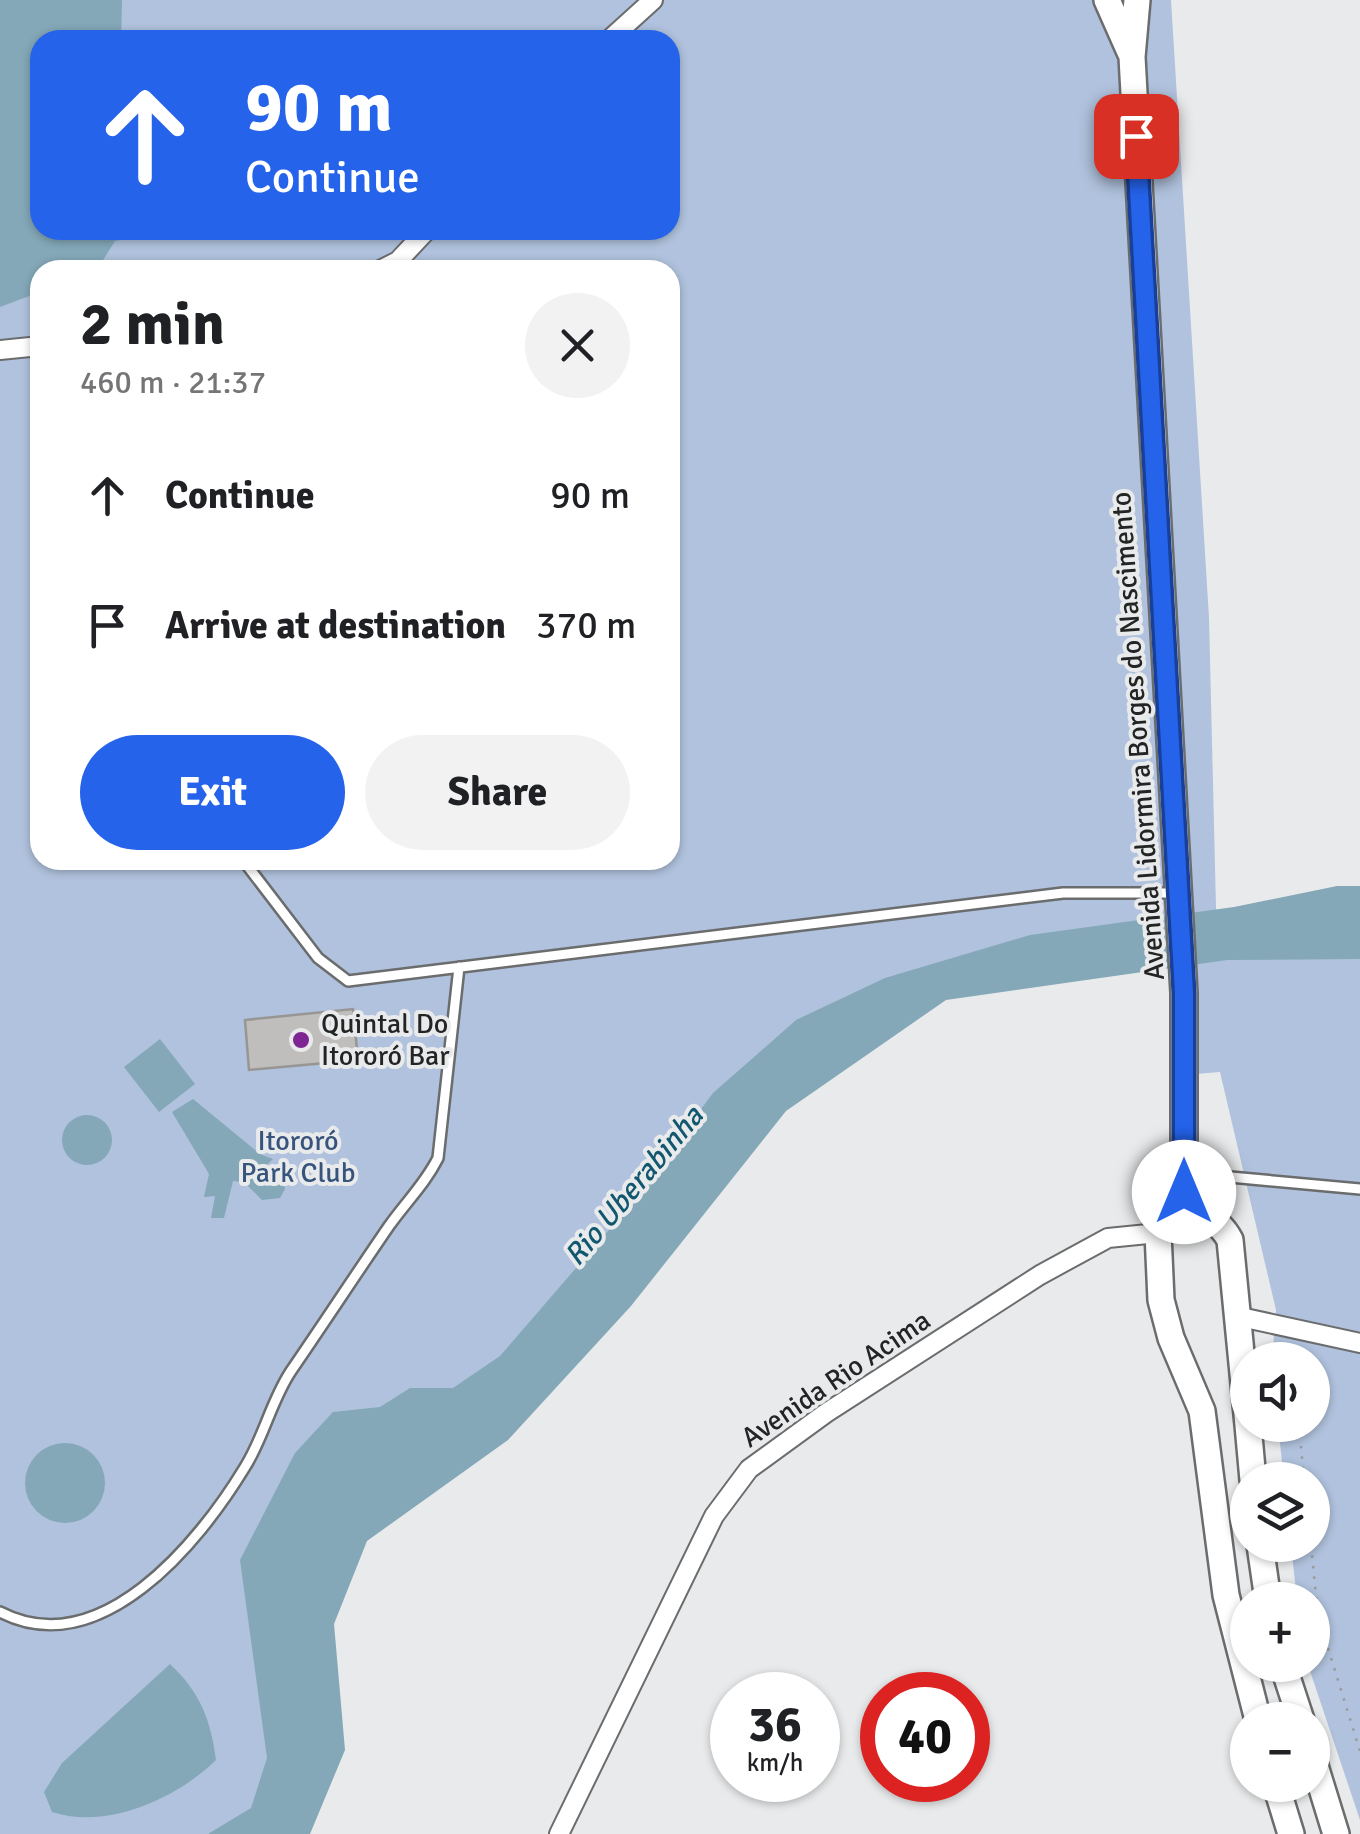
<!DOCTYPE html>
<html lang="en">
<head>
<meta charset="utf-8">
<style>
  :root { --surface:#fff; --page:#f2f2f2; --text:#202124; --muted:#757577; --accent:#2563eb }
  body { margin:0; font-family:Signika,sans-serif; background:var(--page); color:var(--text); height:100vh; display:flex; flex-direction:column; font-size:38px; white-space:nowrap }
  * { box-sizing:border-box; margin:0 }
  p { font-size:32px; color:var(--muted) }
  .icon { flex:none; width:55px; height:55px; fill:none; stroke:currentColor; stroke-width:2; stroke-linecap:round; stroke-linejoin:round }
  .map { position:relative; flex:1; overflow:hidden }
  .drawer { position:absolute; left:30px; top:260px; width:650px; height:610px; display:flex; flex-direction:column; background:var(--surface); border-radius:30px; box-shadow:0 2px 8px #0004 }
  .drawer>* { flex:none }
  .top-card { position:absolute; left:30px; top:30px; width:650px; height:210px; border-radius:30px; box-shadow:0 2px 8px #0004; background:#2563eb; color:#fff; overflow:hidden }
  .fabs { position:absolute; left:1230px; top:1342px; display:grid; gap:20px }
  .fabs a { display:grid; place-items:center; width:100px; height:100px; border-radius:50%; background:var(--surface); box-shadow:0 2px 8px #0004; font-size:50px }
  .speed { position:absolute; left:710px; top:1672px; display:flex; gap:20px; font-size:50px; font-weight:700; text-align:center }
  .speed>* { display:grid; place-content:center; width:130px; height:130px; border-radius:50%; background:var(--surface); box-shadow:0 2px 8px #0004; line-height:1 }
  .speed small { font-size:25px; font-weight:400 }
  .speed .limit { border:15px solid #d22; background:#fff; color:#111 }
  .pin { position:absolute; display:grid; place-items:center; width:85px; height:85px; color:#fff; margin:-42px; border-radius:20px; box-shadow:0 5px 15px #0006 }
  .me { position:absolute; width:110px; margin:-55px; rotate:0deg; stroke-linejoin:round; filter:drop-shadow(0 0 8px #0008) }
  .turn { display:flex; align-items:center; gap:35px; height:210px; padding:0 50px; font-size:45px }
  .turn .icon { width:130px; height:130px; stroke-width:2.5 }
  .turn b { display:block; font-size:70px; line-height:85px }
  .round { display:grid; place-items:center; flex:none; width:105px; height:105px; border-radius:52px; background:var(--page) }
  .head { display:flex; align-items:center; justify-content:space-between; height:170px; padding:0 50px }
  h1 { font-size:60px; font-weight:800; line-height:75px }
  .button { display:flex; gap:20px; margin-top:auto; padding:20px 50px }
  .button a { flex:1; height:115px; border-radius:60px; background:var(--accent); color:#fff; font-size:40px; font-weight:800; line-height:115px; text-align:center }
  .button a+a { background:var(--page); color:var(--text) }
  ul { padding:0; list-style:none }
  li { display:flex; align-items:center; gap:30px; height:130px; padding:0 50px }
  li div { flex:1 }
  li b { display:block; font-size:38px }
  li em { font-style:normal }
  .map>svg:first-child { display:block }
  .green { fill:#b0c2dd; fill-rule:evenodd }
  .water { fill:#84a8b8 }
  .building { fill:#bfbebc; stroke:#979695; stroke-width:2.5 }
  .lines { fill:none; stroke-linecap:round; stroke-linejoin:round }
  .lane-casing { stroke:#6b6c6d; stroke-width:14 }
  .street-casing { stroke:#6b6c6d; stroke-width:22 }
  .secondary-casing { stroke:#6b6c6d; stroke-width:30 }
  .path { stroke:#999a9b; stroke-width:2.5; stroke-dasharray:2.5 8; stroke-linecap:butt }
  .lane { stroke:#fff; stroke-width:9 }
  .street { stroke:#fff; stroke-width:18 }
  .secondary { stroke:#fff; stroke-width:25 }
  .route-casing { stroke:#184099; stroke-width:25 }
  .route { stroke:#2563eb; stroke-width:18 }
  .poi-dot { fill:#7f2693; stroke:#e9eaeb; stroke-width:4 }
  .labels { text-anchor:middle; dominant-baseline:central; stroke-width:8; stroke-linejoin:round; paint-order:stroke }
  .street-label { font-size:28px; fill:#232424; stroke:#e9eaeb }
  .poi-label { font-size:28px; fill:#232424; stroke:#e9eaeb; text-anchor:start }
  .park-label { font-size:28px; fill:#37547d; stroke:#e9eaeb }
  .water-label { font-size:30px; font-style:italic; fill:#11576f; stroke:#e9eaeb }
</style>
</head>
<body>
<div class="map">
<svg width="1360" height="1834" viewBox="0 0 1360 1834">
  <rect width="100%" height="100%" fill="#e9eaeb"/>
  <!-- green -->
  <path class="green" d="M0,0H1171L1209,618L1217,949L1360,939V1820L1308,1665H1312V1600H1297L1291,1545H1312V1480H1284L1278,1425H1312V1360H1272L1276,1310L1220,1072L1171,1076L1170,955L923,981L310,1529L263,1834H0ZM40,40H670V230H40ZM40,270H670V860H40Z"/>
  <!-- water -->
  <path class="water" d="M0,0H122L121,40H40V230H147L148,234L115,241L100,265L80,263L77,270H40V292L0,307Z
    M1337,886H1360V959L1227,960L946,1000L786,1111L631,1306L508,1440L367,1541L334,1624L345,1750L310,1834H208L251,1808L267,1758L240,1560L295,1453L333,1412L380,1407L410,1388H453L500,1356L627,1209L713,1093L796,1020L885,978L1030,935L1234,907Z
    M160,1039L195,1084L159,1112L124,1067Z
    M193,1099L260,1154L273,1159L265,1167L282,1178L285,1189L280,1198L262,1200L244,1182L233,1181L224,1218H211L215,1196L204,1197L209,1174L172,1112Z
    M62 1140a25 25 0 1 1 50 0a25 25 0 1 1-50 0Z
    M25 1483a40 40 0 1 1 80 0a40 40 0 1 1-80 0Z
    M170,1664C200,1692 211,1720 216,1760C176,1799 107,1830 52,1812L44,1792L62,1763Z"/>
  <!-- building -->
  <path class="building" d="M353,1009L358,1060L249,1070L245,1020Z"/>
  <g class="lines">
    <!-- lane casing -->
    <g class="lane-casing">
      <path id="lane" d="M243,860L318,958L348,981L1063,893H1178
        M1187,1173L1360,1189
        M0,1612C100,1664 199,1543 245,1467C264,1437 271,1401 291,1371C324,1323 356,1274 389,1226C406,1202 425,1184 438,1158L459,967"/>
    </g>
    <!-- street casing -->
    <g class="street-casing">
      <path id="street" d="M609,40L653,0
        M380,270L398,261L427,230
        M0,350L40,346
        M1236,1316L1360,1343
        M559,1834L714,1516L749,1469L826,1413L1040,1275L1108,1238L1158,1233"/>
    </g>
    <!-- secondary casing -->
    <g class="secondary-casing">
      <path id="secondary" d="M1107,0L1130,52
        M1137,0L1132,57L1184,993V1213
        M1248,1425L1230,1240C1218,1217 1197,1210 1171,1216L1158,1233L1161,1300L1171,1338L1202,1411L1226,1595L1258,1720
        M1248,1425L1253,1480
        M1260,1545L1268,1600
        M1283,1665L1301,1720
        M1312,1756L1336,1834
        M1276,1785L1291,1834"/>
    </g>
    <!-- path -->
    <path class="path" d="M1291,1347L1292,1360
      M1299,1425L1304,1480
      M1311,1545L1318,1616L1360,1751"/>
    <!-- lane -->
    <use href="#lane" class="lane"/>
    <!-- street -->
    <use href="#street" class="street"/>
    <!-- secondary -->
    <use href="#secondary" class="secondary"/>
  </g>
  <g class="lines">
    <!-- route casing -->
    <g class="route-casing">
      <path id="route" d="M1136,136L1184,993V1192"/>
    </g>
    <!-- route -->
    <use href="#route" class="route"/>
  </g>
  <!-- markers -->
  <circle class="poi-dot" cx="301" cy="1040" r="10"/>
  <g class="labels">
    <!-- street labels -->
    <g class="street-label">
      <text transform="translate(1138 736) rotate(-94)">Avenida Lidormira Borges do Nascimento</text>
      <text transform="translate(836 1379) rotate(-34)">Avenida Rio Acima</text>
    </g>
    <!-- poi labels -->
    <g class="poi-label">
      <text x="321" y="1024">Quintal Do<tspan x="321" dy="32">Itororó Bar</tspan></text>
    </g>
    <!-- park labels -->
    <g class="park-label">
      <text x="298" y="1141">Itororó<tspan x="298" dy="32">Park Club</tspan></text>
    </g>
    <!-- water labels -->
    <g class="water-label">
      <text transform="translate(634 1186) rotate(-50)">Rio Uberabinha</text>
    </g>
  </g>
</svg>
<div class="fabs">
<a><svg class="icon" aria-label="sound" viewBox="0 0 24 24"><path d="M4 9h4l5-4v14l-5-4H4zM17 9q2 3 0 6"/></svg></a>
<a><svg class="icon" aria-label="layers" viewBox="0 0 24 24"><path d="M12 4l9 5-9 5-9-5zM3 14l9 5 9-5"/></svg></a>
<a>+</a>
<a>−</a>
</div>
<div class="speed"><div>36<small>km/h</small></div><div class="limit">40</div></div>
<div class="pin" style="left:1136px;top:136px;background:#d93025"><svg class="icon" aria-label="arrive" viewBox="0 0 24 24"><path d="M6 21V4h12l-3 4 3 4H6"/></svg></div>
<svg class="me" style="left:1184px;top:1192px" viewBox="-20 -20 40 40"><circle r="19" fill="#fff"/><path d="M0-13L10 11 0 6-10 11z" fill="#2563eb"/></svg>
<div class="top-card">
<div class="turn"><svg class="icon" aria-label="ahead" viewBox="0 0 24 24"><path d="M12 20V5M6 11l6-6 6 6"/></svg><div><b>90 m</b>Continue</div></div>
</div>
<section class="drawer">
<div class="head"><div><h1>2 min</h1><p>460 m · 21:37</p></div><a class="round"><svg class="icon" aria-label="close" viewBox="0 0 24 24"><path d="M6 6l12 12M18 6L6 18"/></svg></a></div>
<ul>
<li><svg class="icon" aria-label="ahead" viewBox="0 0 24 24"><path d="M12 20V5M6 11l6-6 6 6"/></svg><div><b>Continue</b></div><em>90 m</em></li>
<li><svg class="icon" aria-label="arrive" viewBox="0 0 24 24"><path d="M6 21V4h12l-3 4 3 4H6"/></svg><div><b>Arrive at destination</b></div><em>370 m</em></li>
</ul>
<div class="button"><a>Exit</a><a>Share</a></div>
</section>
</div>
</body>
</html>
